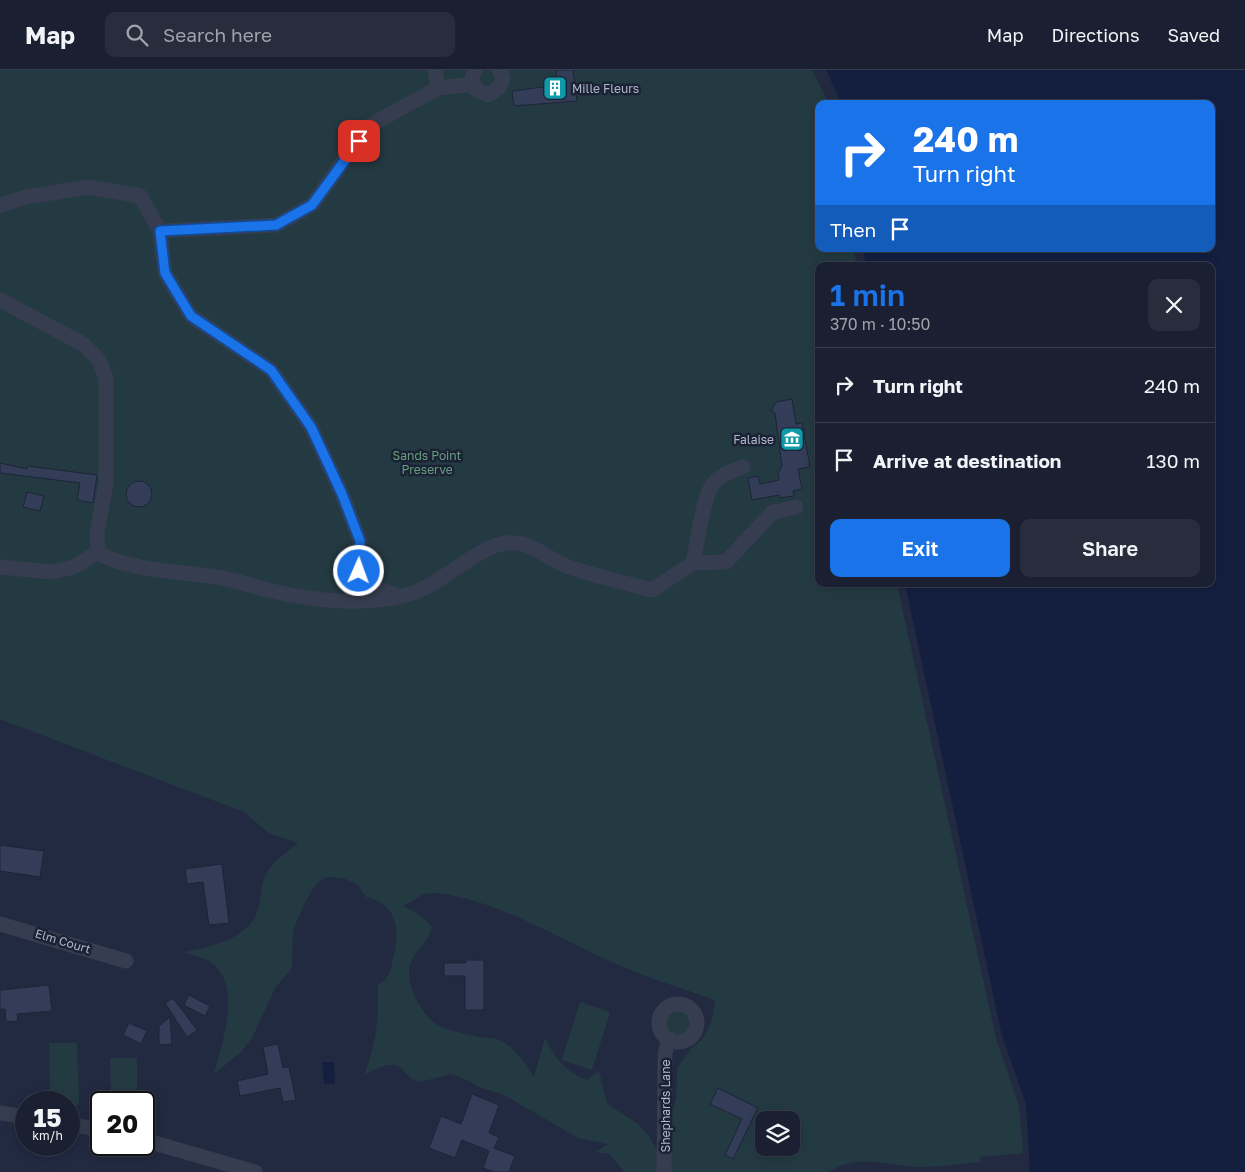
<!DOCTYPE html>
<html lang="en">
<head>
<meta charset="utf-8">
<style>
  :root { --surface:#1a2031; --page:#272d3d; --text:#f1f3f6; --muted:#9fa3ab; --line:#383e4d; --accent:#1a73e8 }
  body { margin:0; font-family:"Golos Text",sans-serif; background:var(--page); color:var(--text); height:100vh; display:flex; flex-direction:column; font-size:19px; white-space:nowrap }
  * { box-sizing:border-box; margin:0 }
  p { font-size:16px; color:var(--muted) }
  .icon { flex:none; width:28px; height:28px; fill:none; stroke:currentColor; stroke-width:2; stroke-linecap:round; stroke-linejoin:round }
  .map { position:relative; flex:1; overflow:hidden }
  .drawer { position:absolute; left:815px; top:192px; width:400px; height:325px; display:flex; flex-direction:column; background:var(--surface); border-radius:10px; box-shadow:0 2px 12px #0003,0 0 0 1px var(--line) }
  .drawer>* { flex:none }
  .hud { position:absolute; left:815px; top:30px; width:400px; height:152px; border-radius:10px; box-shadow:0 2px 12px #0003,0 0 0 1px var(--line); background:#1a73e8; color:#fff; overflow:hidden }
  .tools { position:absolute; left:755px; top:1041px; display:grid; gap:10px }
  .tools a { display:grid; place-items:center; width:45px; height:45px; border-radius:10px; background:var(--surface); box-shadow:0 2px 12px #0003,0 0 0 1px var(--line); font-size:25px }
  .speed { position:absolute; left:15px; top:1021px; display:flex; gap:10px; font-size:25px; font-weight:700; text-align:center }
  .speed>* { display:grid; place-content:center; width:65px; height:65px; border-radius:50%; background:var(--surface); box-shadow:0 2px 12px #0003,0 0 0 1px var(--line); line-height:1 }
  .speed small { font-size:12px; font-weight:400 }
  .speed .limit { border:2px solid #111; border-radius:8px; background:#fff; color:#111 }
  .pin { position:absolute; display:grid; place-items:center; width:42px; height:42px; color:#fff; margin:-21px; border-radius:10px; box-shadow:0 2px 8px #0006 }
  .me { position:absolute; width:55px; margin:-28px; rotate:2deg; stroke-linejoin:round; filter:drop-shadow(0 0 4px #0008) }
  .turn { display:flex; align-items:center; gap:18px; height:105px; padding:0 15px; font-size:22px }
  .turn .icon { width:65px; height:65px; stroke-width:2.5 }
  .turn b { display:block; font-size:35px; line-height:42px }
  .then { display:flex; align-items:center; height:48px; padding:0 15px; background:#0003; gap:10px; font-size:19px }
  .round { display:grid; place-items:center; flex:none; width:52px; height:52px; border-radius:10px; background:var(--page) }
  .summary { display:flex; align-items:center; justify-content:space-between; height:85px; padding:0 15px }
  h1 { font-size:30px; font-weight:600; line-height:38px; color:var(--accent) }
  .button { display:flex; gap:10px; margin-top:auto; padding:10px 15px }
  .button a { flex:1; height:58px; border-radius:10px; background:var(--accent); color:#fff; font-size:20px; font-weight:600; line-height:58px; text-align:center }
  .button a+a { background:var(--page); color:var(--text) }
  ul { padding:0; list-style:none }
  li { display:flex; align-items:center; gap:15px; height:75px; padding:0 15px; border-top:1px solid var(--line) }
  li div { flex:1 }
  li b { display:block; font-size:19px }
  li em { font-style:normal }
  header { display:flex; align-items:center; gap:30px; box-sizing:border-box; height:70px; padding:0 25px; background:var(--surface); border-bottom:1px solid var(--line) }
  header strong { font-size:24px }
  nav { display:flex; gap:28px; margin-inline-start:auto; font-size:18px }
  .search { width:350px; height:45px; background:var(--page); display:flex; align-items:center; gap:12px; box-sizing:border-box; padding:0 18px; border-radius:10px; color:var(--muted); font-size:19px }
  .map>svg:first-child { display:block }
  .green { fill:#243a42; fill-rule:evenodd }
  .water { fill:#141f40 }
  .building { fill:#333d57; stroke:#1d2437 }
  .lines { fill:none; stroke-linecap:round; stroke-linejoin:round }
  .minor { stroke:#363d50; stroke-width:15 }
  .route-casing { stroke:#114b97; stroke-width:12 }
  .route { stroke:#1a73e8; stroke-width:9 }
  .labels { text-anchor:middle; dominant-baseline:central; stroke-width:5; stroke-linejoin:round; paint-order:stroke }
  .poi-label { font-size:12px; fill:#b2b8cb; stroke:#1b2235; text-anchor:start }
  .park-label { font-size:12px; fill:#679f7c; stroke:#1b2235 }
  .street-label { font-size:12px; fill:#b2b8cb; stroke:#1b2235 }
</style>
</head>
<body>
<header>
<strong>Map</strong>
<div class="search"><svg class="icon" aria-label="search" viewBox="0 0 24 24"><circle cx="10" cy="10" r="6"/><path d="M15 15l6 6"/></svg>Search here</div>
<nav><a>Map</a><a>Directions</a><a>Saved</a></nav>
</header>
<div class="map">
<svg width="1245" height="1102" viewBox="0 0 1245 1102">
  <rect width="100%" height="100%" fill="#222a41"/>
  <!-- green -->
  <path class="green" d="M0,0H812L829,34H819V179H854L857,196H819V514H897L996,969L1019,1036L1023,1083L980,1087L981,1092C962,1093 942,1097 923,1097C890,1097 859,1082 829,1102H625L609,1084L595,1082L608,1074L578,1068L504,1025L479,1017L467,1010L451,1004L420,1012L411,1009L398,995C384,994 375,999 364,1006C376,974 379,950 378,915C382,912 387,908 389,904C391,900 392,893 393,889C400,862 399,834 366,827L358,815L343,808L327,807L316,814L305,832L293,860L292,898L275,918L252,968L241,982L214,1004C222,972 244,913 209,891C202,887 191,885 183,882C206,878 245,870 256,845C262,832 259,814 268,801C275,789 288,782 298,773L269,763L244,742L0,649ZM436,823C493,828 559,869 612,892C645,907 681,918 715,930L712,950L704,967L690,980L677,999L676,1030L657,1081L649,1066L638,1054L607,1034L599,1001L587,1010C565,1002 555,988 545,968L534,1007C527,995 514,977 501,971C494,967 486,968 478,967C466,964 449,961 438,955C422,945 409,921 409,903C409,883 429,874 432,857L420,845L403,836L424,824ZM764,1050H791V1078H764Z
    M580,932L610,942L592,1000L562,990Z
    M665 953a13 13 0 1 1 26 0a13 13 0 1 1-26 0Z
    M49,973H77L79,1035L50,1032Z
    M110,988H137V1032H111Z"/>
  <!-- water -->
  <path class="water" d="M826,0H1245V1102H1030L1026,1034L1002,966L905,514H1211V196H865V194L864,179H1211V34H842Z
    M322,992H334L335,1014H324Z"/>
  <!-- building -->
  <path class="building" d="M556,0H573L577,31L514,36L512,21L558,15Z
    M792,329L796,354L802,353L810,397L798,399L802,419L793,421L794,426L779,428V425L752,430L748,408L758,406L760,414L779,410L778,403L782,396L775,343L771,341L776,332Z
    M0,393L27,399V396L97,405L93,433L77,430L80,413L0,403Z
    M126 424a13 13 0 1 1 26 0a13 13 0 1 1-26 0Z
    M27,422L44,426L40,441L23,437Z
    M0,775L44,781L40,807L0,801Z
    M222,794L229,853L209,855L203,812L187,814L185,799Z
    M466,890H484V940H465V906H444V893H466Z
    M49,915L52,941L17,944L18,951L6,952L5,939H0V920Z
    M189,925L210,936L205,946L184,935Z
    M173,928L197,960L187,967L165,933Z
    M170,947L172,974L159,975V956Z
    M129,953L147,961L141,974L123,965Z
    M278,974L283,998L289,997L296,1030L283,1032L280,1018L240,1026L237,1011L268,1004L263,977Z
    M718,1018L758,1038L733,1089L725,1085L742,1049L710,1034Z
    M472,1024L499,1035L489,1063L499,1067L494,1078L515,1086L509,1102H494L483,1098L489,1081L462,1070L455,1088L429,1078L441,1046L461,1054Z"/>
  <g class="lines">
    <!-- minor -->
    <path class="minor" d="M435,0L438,18
      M475,0L472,9L475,19L488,25L500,17L503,8L499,0
      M0,135L26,127L88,117L140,126L160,161L165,203L191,246L271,300L311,357L342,424L360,471L359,501L374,517L398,526
      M160,161L276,155L312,135L369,56L438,18L472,14
      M0,230L83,274L99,290L106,308V413L97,464L98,482C122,500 186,502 216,507C232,509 248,515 264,519C311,531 363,537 410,524C440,515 480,475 506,473C532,470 546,489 569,497C596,506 624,513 652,520L693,493C697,475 703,426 713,414C721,404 732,401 743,397
      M693,493L726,492L773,442L796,437
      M0,497L51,502L74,497L98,482
      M0,854L126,891
      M659 953a19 19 0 1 1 38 0a19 19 0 1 1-38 0Z
      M0,1043L26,1047
      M69,1054L101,1060
      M144,1070L255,1102
      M664,1102L665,983L669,969"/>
  </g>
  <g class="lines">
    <!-- route casing -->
    <g class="route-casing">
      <path id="route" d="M359,71L312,135L276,155L160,161L165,203L191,246L271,300L311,357L342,424L360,471L359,501"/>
    </g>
    <!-- route -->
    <use href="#route" class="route"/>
  </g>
  <!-- icons -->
  <defs>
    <g id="building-square" transform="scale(1.25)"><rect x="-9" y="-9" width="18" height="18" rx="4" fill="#0f9aa8" stroke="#1b2235"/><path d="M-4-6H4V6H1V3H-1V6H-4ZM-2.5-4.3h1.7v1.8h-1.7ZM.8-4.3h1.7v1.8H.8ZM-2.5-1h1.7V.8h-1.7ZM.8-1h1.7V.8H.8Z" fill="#fff"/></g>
    <g id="museum-square" transform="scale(1.25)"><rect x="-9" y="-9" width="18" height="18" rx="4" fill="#0f9aa8" stroke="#1b2235"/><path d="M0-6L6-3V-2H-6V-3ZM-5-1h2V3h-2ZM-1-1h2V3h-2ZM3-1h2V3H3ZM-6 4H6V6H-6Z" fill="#fff"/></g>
  </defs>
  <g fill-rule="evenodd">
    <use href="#building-square" x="555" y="18"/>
    <use href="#museum-square" x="792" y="369"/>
  </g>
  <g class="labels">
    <!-- poi labels -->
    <g class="poi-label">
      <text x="572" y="18">Mille Fleurs</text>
      <text x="774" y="369" text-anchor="end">Falaise</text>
    </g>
    <!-- park labels -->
    <g class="park-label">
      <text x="427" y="385">Sands Point<tspan x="427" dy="14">Preserve</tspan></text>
    </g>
    <!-- street labels -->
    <g class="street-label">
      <text transform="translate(63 871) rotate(17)">Elm Court</text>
      <text transform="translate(665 1036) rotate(-90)">Shephards Lane</text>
    </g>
  </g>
</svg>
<div class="tools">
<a><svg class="icon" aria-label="layers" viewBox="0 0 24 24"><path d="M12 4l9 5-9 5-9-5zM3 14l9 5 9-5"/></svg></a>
</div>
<div class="speed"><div>15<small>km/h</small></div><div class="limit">20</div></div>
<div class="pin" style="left:359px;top:71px;background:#d93025"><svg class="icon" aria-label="arrive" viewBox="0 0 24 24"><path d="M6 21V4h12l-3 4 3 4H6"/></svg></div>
<svg class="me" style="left:359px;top:501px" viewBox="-20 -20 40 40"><circle r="17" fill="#1a73e8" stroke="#fff" stroke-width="3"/><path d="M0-11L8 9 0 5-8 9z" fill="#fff"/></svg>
<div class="hud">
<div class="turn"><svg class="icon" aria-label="right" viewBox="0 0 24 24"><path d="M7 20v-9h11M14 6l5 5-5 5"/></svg><div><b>240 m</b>Turn right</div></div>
<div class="then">Then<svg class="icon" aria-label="arrive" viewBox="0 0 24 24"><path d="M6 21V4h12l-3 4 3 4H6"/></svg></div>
</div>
<section class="drawer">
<div class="summary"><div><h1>1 min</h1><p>370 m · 10:50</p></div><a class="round"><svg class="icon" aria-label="close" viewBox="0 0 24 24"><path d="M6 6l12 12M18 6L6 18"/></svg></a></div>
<ul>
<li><svg class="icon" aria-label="right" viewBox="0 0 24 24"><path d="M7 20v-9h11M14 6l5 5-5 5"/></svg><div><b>Turn right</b></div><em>240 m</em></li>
<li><svg class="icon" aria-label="arrive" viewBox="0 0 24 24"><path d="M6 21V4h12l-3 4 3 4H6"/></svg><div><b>Arrive at destination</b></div><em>130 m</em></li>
</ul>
<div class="button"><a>Exit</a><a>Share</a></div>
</section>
</div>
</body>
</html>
